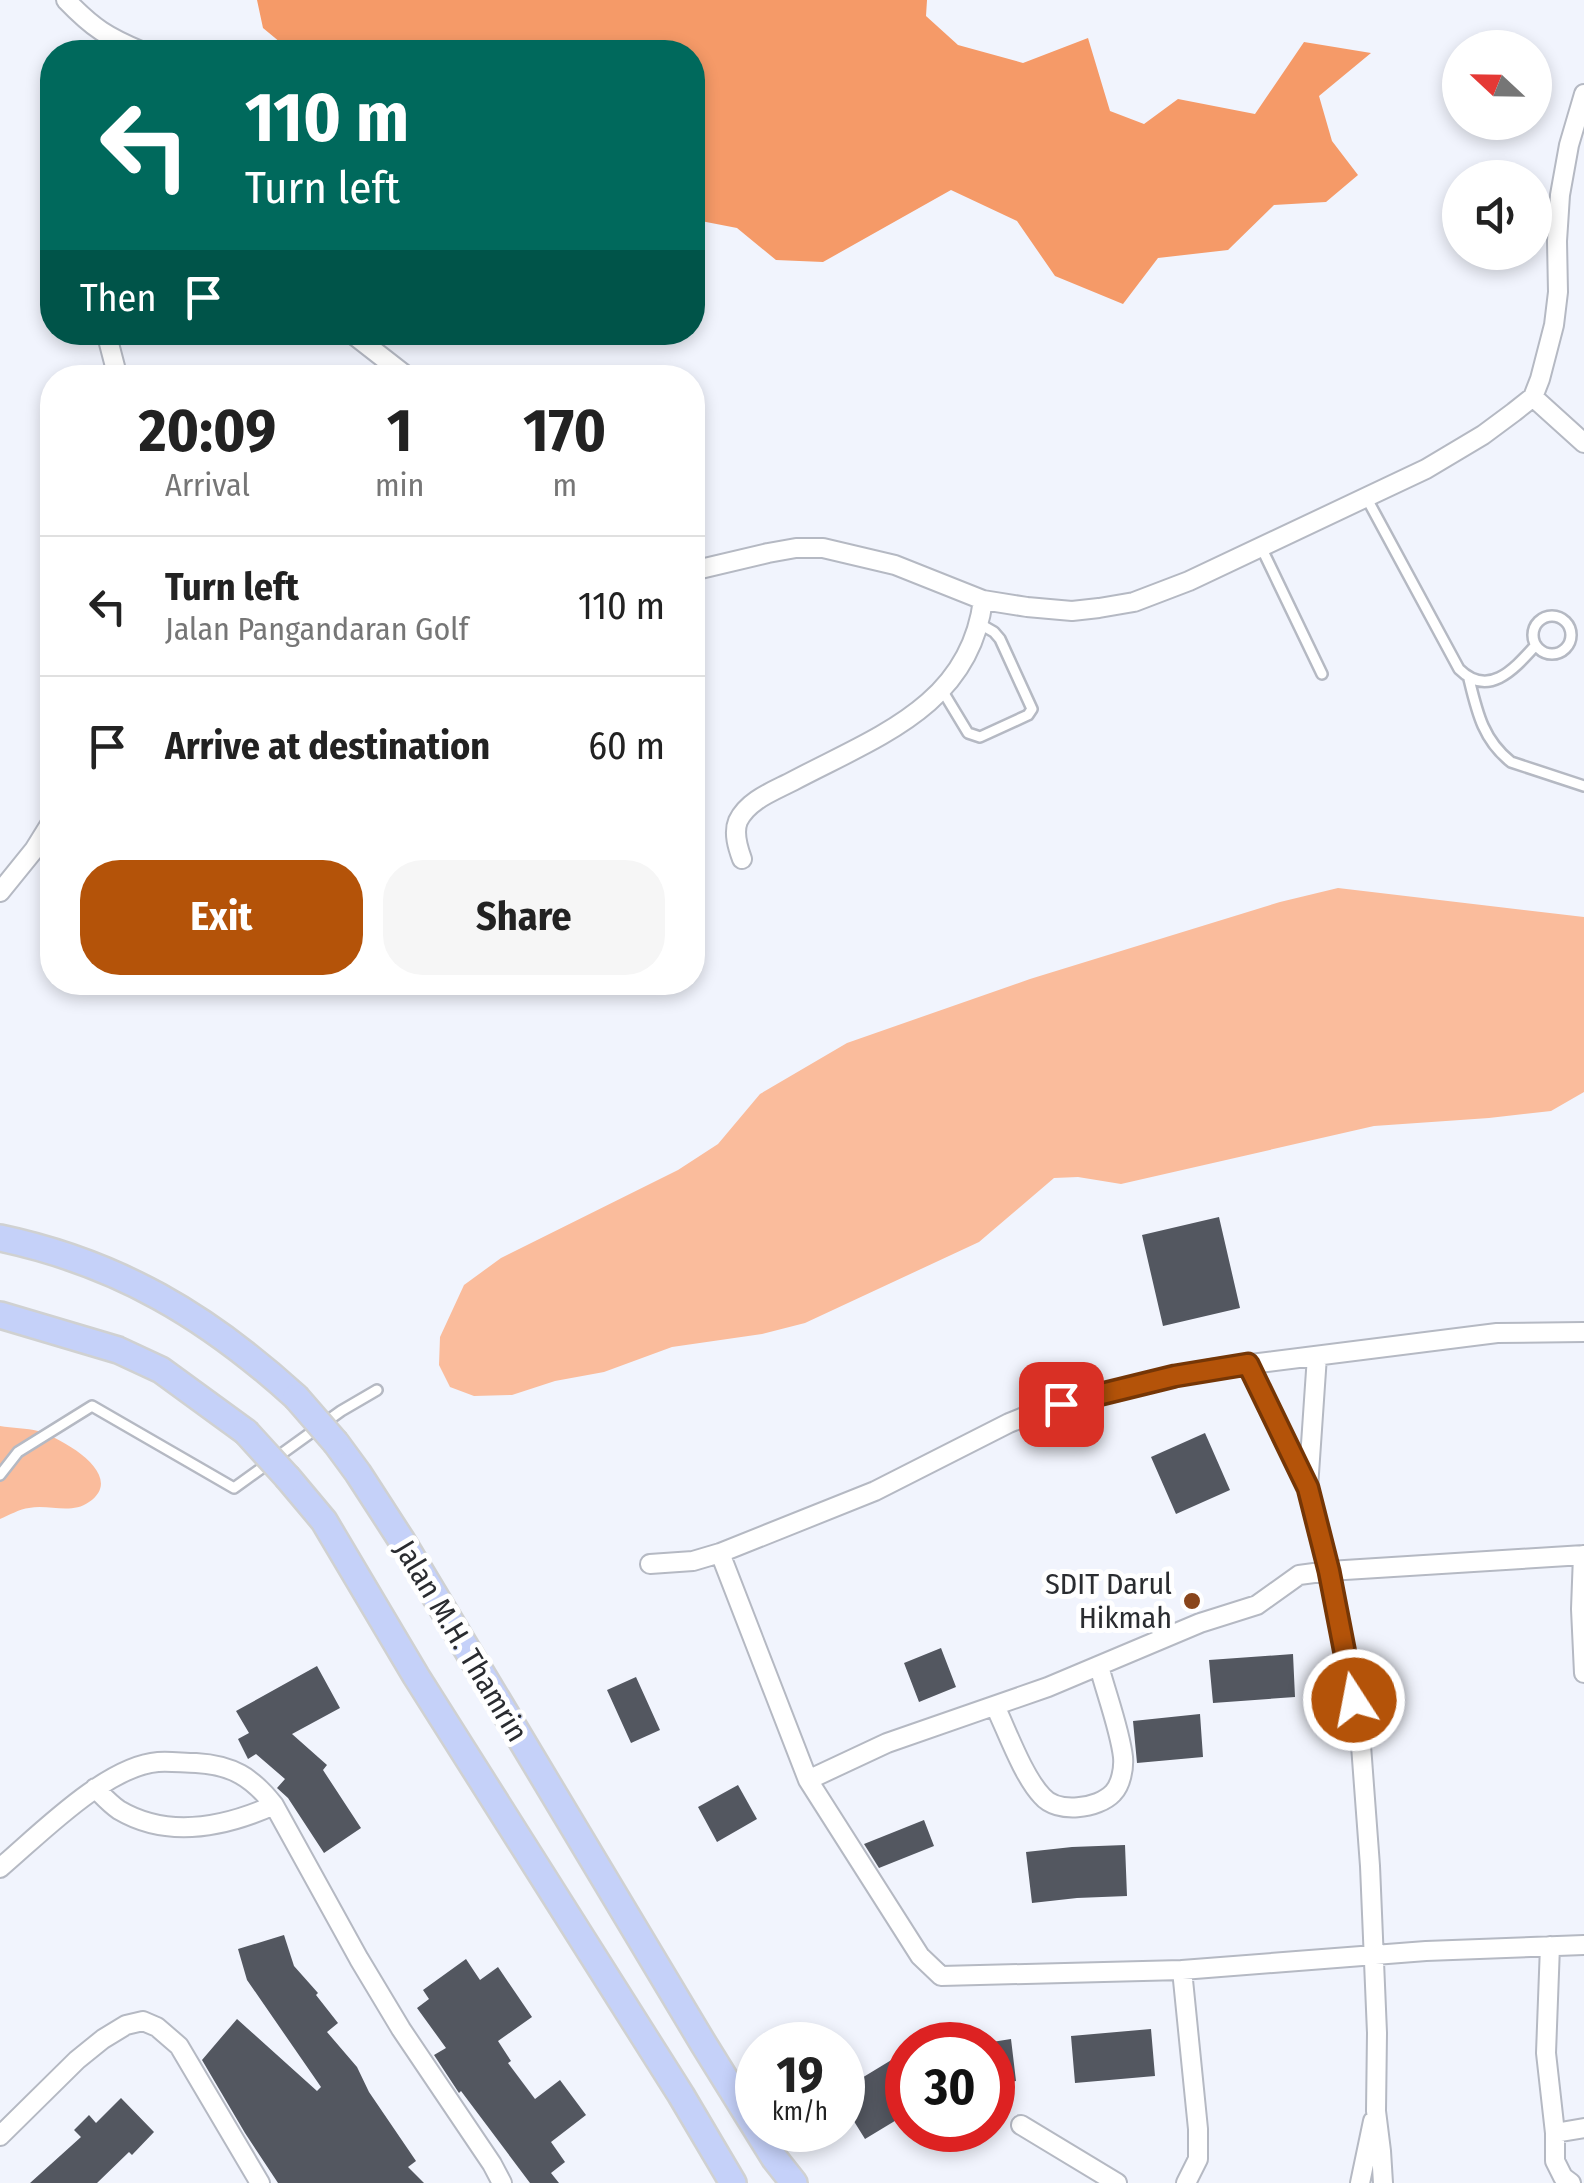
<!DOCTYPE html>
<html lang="en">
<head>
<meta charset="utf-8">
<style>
  :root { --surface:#fff; --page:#f6f6f6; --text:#222; --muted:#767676; --line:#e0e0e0; --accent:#b45309 }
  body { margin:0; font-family:"Fira Sans Condensed",sans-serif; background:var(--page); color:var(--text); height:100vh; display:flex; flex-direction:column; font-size:38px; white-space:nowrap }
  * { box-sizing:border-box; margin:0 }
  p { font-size:32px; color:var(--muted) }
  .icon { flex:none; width:55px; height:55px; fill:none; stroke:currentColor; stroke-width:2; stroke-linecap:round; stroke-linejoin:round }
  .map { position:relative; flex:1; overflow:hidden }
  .panel { position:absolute; left:40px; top:365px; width:665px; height:630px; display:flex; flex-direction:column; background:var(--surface); border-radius:40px; box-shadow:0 5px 15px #0003 }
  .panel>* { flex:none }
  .banner { position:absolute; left:40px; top:40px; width:665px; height:305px; border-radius:40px; box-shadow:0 5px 15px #0003; background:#00695c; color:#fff; overflow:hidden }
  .needle { width:65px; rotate:292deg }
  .tools { position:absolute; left:1442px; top:30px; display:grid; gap:20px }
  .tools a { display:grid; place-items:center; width:110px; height:110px; border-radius:50%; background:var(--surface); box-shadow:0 5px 15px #0003; font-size:50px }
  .speed { position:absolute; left:735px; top:2022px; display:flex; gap:20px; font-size:50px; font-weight:700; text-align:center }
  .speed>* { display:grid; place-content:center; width:130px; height:130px; border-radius:50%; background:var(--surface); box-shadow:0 5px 15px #0003; line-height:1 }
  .speed small { font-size:25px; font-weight:400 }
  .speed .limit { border:15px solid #d22; background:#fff; color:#111 }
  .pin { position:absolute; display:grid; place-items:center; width:85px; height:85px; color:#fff; margin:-42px; border-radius:20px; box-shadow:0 5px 15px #0006 }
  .me { position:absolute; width:110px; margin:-55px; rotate:349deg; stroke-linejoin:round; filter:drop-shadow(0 0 8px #0008) }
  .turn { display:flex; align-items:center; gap:35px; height:210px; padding:0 40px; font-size:45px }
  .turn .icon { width:130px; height:130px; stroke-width:2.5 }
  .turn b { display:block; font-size:70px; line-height:85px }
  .then { display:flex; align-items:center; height:95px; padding:0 40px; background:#0003; gap:20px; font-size:38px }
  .eta { display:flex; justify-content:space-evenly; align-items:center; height:170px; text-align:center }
  .eta b { font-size:60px; font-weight:700; line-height:70px }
  .button { display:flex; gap:20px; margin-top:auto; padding:20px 40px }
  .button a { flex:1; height:115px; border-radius:40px; background:var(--accent); color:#fff; font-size:40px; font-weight:700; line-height:115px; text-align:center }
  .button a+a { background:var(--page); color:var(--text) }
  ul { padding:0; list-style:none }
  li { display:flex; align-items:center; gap:30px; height:140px; padding:0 40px; border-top:2px solid var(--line) }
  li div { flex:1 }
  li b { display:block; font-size:38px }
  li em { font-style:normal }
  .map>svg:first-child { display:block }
  .green { fill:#fabc9c }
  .water { fill:#f59a68 }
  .building { fill:#535760 }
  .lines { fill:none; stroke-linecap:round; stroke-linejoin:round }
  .lane-casing { stroke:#b5b9c3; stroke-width:14 }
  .street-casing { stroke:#b5b9c3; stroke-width:22 }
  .primary-casing { stroke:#d0d1d1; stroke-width:30 }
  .lane { stroke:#fff; stroke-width:9 }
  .street { stroke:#fff; stroke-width:18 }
  .primary { stroke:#c5d1f9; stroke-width:25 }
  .primary-bridge-casing { stroke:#d0d1d1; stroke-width:30; stroke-linecap:butt }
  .primary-bridge { stroke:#c5d1f9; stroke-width:25 }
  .route-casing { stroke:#753606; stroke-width:25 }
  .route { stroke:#b45309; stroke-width:18 }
  .poi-dot { fill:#89451b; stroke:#fff; stroke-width:4 }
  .labels { text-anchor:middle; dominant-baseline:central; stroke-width:10; stroke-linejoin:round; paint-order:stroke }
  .poi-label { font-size:30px; fill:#2a2c30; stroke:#fff; text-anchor:end }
  .street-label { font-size:30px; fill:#2a2c30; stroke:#fff }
</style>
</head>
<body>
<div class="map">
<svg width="1584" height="2183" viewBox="0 0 1584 2183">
  <rect width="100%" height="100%" fill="#f1f4fd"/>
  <!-- green -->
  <path class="green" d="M1338,888L1584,917V1092L1551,1111L1489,1118L1374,1126L1121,1184L1078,1177L1054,1178L979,1242L805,1323L762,1334L672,1347L604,1372L555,1381L512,1395L474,1396L450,1387L439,1365L440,1337L464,1285L501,1258L678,1170L718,1144L760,1094L847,1043L1030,979L1280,902Z
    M0,1426C12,1428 27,1428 38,1431C61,1438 128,1475 89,1502C71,1515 49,1504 29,1508C20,1509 9,1515 0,1519Z"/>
  <!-- water -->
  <path class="water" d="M257,0H927L926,16L958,45L1023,63L1088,38L1110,111L1144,124L1178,99L1255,114L1304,42L1371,53L1319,96L1332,141L1358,175L1326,202L1274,205L1228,250L1158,258L1123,304L1055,276L1017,221L951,190L823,262L776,260L737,228L701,221L693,226L692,52H292L263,28Z"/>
  <!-- building -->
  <path class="building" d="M1219,1217L1240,1308L1163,1326L1142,1235Z
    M1205,1433L1230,1490L1176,1514L1151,1457Z
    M941,1648L956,1687L919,1702L904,1663Z
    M1293,1654L1295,1697L1213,1703L1209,1660Z
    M317,1666L340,1708L292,1734L327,1765L323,1770L361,1828L324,1853L288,1798L277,1788L285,1779L256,1754L248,1759L238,1739L249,1733L236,1711Z
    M636,1677L660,1730L631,1743L607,1690Z
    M1200,1714L1203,1757L1137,1763L1133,1721Z
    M738,1785L757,1819L717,1842L698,1807Z
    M924,1820L934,1846L879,1868L864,1844Z
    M1125,1845L1127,1896L1077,1898L1032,1903L1026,1852L1072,1847Z
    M284,1935L294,1966L318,1993L316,1995L338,2023L327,2032L357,2067L369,2092L416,2161L408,2167L424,2183H278L245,2133L202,2060L237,2019L317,2091L321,2087L247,1980L238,1949Z
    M466,1959L480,1980L498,1967L532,2017L498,2041L511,2061L508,2063L535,2099L560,2080L586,2115L551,2142L565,2162L551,2173L559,2183H530L461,2091L459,2093L434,2055L446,2048L417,2008L429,1999L423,1990Z
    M1151,2029L1155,2076L1075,2083L1071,2036Z
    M1011,2039L1016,2081L994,2084L992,2042Z
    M898,2056L908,2073V2113L865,2139L842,2102V2090Z
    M121,2098L154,2132L132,2155L129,2152L97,2183H30L81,2137L74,2130L89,2115L96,2123Z"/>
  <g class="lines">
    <!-- lane casing -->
    <g class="lane-casing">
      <path id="lane" d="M1366,497L1459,669C1489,699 1515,668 1536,645
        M1261,547L1322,674
        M1533 635a19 19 0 1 1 38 0a19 19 0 1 1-38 0Z
        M1469,679C1477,712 1483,740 1511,762L1584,786
        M942,690L968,733L980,737L1028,715L1032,709L1000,639L994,632L980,624
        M0,1475L18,1452L92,1406L234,1488L341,1411L377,1390"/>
    </g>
    <!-- street casing -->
    <g class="street-casing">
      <path id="street" d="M66,0C93,28 107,37 143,52
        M106,332L118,378
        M350,332L409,378
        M1533,397L1584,443
        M692,571L768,553L796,548H823L895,565L983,600L1027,607L1072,611L1099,608L1134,602L1189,581L1426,469L1483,435L1514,412L1533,397L1540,379L1554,325L1558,292L1557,241L1560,195L1569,145L1584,94
        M742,859C738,848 733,833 738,821C748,800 774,791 793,781C876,737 970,706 983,600
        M0,892L34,850L52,821
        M1248,1364L1308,1488L1329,1571L1360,1732L1370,1866L1377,2033L1376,2111L1381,2151L1383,2183
        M1308,1488L1317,1356
        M720,1553L808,1780L920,1956L941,1976L1182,1970L1426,1951L1584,1945
        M1583,1555L1581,1609L1584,1673
        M650,1564L693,1561L720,1553L875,1491L1009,1423L1039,1411L1084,1397L1211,1369L1497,1333L1584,1332
        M995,1706C1007,1731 1023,1776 1042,1796C1057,1814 1098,1809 1113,1793C1121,1785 1124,1768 1123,1757C1120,1730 1106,1693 1099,1666
        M808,1780L887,1743L1048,1687L1200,1623L1257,1605L1299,1575L1329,1571L1584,1555
        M95,1788C102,1795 110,1804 119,1810C168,1839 225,1827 274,1805
        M0,1868C39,1835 106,1766 158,1762C170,1761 184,1763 196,1763C232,1765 252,1777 274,1805L359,1959L401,2029L492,2164L502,2183
        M1550,1946L1546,2053L1555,2133V2161L1563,2177L1571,2183
        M1182,1970L1198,2129V2159L1186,2183
        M1021,2125L1117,2183
        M1555,2133L1584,2128
        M0,2136L77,2060L103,2039L126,2025L143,2021L157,2027L179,2046L260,2183
        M1360,2183L1373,2121"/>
    </g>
    <!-- primary casing -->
    <g class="primary-casing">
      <path id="primary" d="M0,1238C118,1263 207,1316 296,1397
        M0,1315L118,1350L161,1370L246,1432
        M336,1443L358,1473L402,1541L703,2043L775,2159L794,2183
        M288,1478L324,1521L416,1676L681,2095L733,2183"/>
    </g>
    <!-- lane -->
    <use href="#lane" class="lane"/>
    <!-- street -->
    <use href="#street" class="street"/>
    <!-- primary -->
    <use href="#primary" class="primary"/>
    <!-- primary-bridge casing -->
    <g class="primary-bridge-casing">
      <path id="primary-bridge" d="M296,1397L336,1443
        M246,1432L288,1478"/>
    </g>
    <!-- primary-bridge -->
    <use href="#primary-bridge" class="primary-bridge"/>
  </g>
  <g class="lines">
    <!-- route casing -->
    <g class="route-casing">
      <path id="route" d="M1061,1404L1175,1376L1248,1364L1308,1488L1329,1571L1354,1700"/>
    </g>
    <!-- route -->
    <use href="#route" class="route"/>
  </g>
  <!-- markers -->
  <circle class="poi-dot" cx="1192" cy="1601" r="10"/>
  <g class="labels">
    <!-- poi labels -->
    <g class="poi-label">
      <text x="1172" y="1584">SDIT Darul<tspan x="1172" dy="34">Hikmah</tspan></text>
    </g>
    <!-- street labels -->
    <g class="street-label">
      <text transform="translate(461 1641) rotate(59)">Jalan M.H. Thamrin</text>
    </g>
  </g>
</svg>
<div class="tools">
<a><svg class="needle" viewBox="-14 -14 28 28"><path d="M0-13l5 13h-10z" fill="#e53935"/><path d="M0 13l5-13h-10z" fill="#767676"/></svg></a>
<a><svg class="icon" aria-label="sound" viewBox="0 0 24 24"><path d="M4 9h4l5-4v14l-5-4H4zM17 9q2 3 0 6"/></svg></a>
</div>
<div class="speed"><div>19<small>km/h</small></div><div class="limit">30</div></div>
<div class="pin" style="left:1061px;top:1404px;background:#d93025"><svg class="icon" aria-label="arrive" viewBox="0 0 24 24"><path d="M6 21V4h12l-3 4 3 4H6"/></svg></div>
<svg class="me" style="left:1354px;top:1700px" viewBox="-20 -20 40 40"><circle r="17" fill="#b45309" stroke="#fff" stroke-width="3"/><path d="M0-11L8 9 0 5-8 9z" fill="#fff"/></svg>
<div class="banner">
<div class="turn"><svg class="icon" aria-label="left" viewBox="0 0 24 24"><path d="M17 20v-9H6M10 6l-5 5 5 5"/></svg><div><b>110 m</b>Turn left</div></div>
<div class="then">Then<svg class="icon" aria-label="arrive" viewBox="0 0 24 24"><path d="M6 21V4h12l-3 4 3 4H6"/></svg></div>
</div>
<section class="panel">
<div class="eta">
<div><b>20:09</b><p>Arrival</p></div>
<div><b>1</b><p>min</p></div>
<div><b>170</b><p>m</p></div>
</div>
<ul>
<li><svg class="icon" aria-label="left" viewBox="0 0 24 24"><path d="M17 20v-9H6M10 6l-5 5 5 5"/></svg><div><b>Turn left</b><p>Jalan Pangandaran Golf</p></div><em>110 m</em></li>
<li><svg class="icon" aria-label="arrive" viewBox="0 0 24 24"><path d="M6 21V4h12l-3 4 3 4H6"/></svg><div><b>Arrive at destination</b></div><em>60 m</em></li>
</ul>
<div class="button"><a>Exit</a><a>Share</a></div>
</section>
</div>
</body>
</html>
